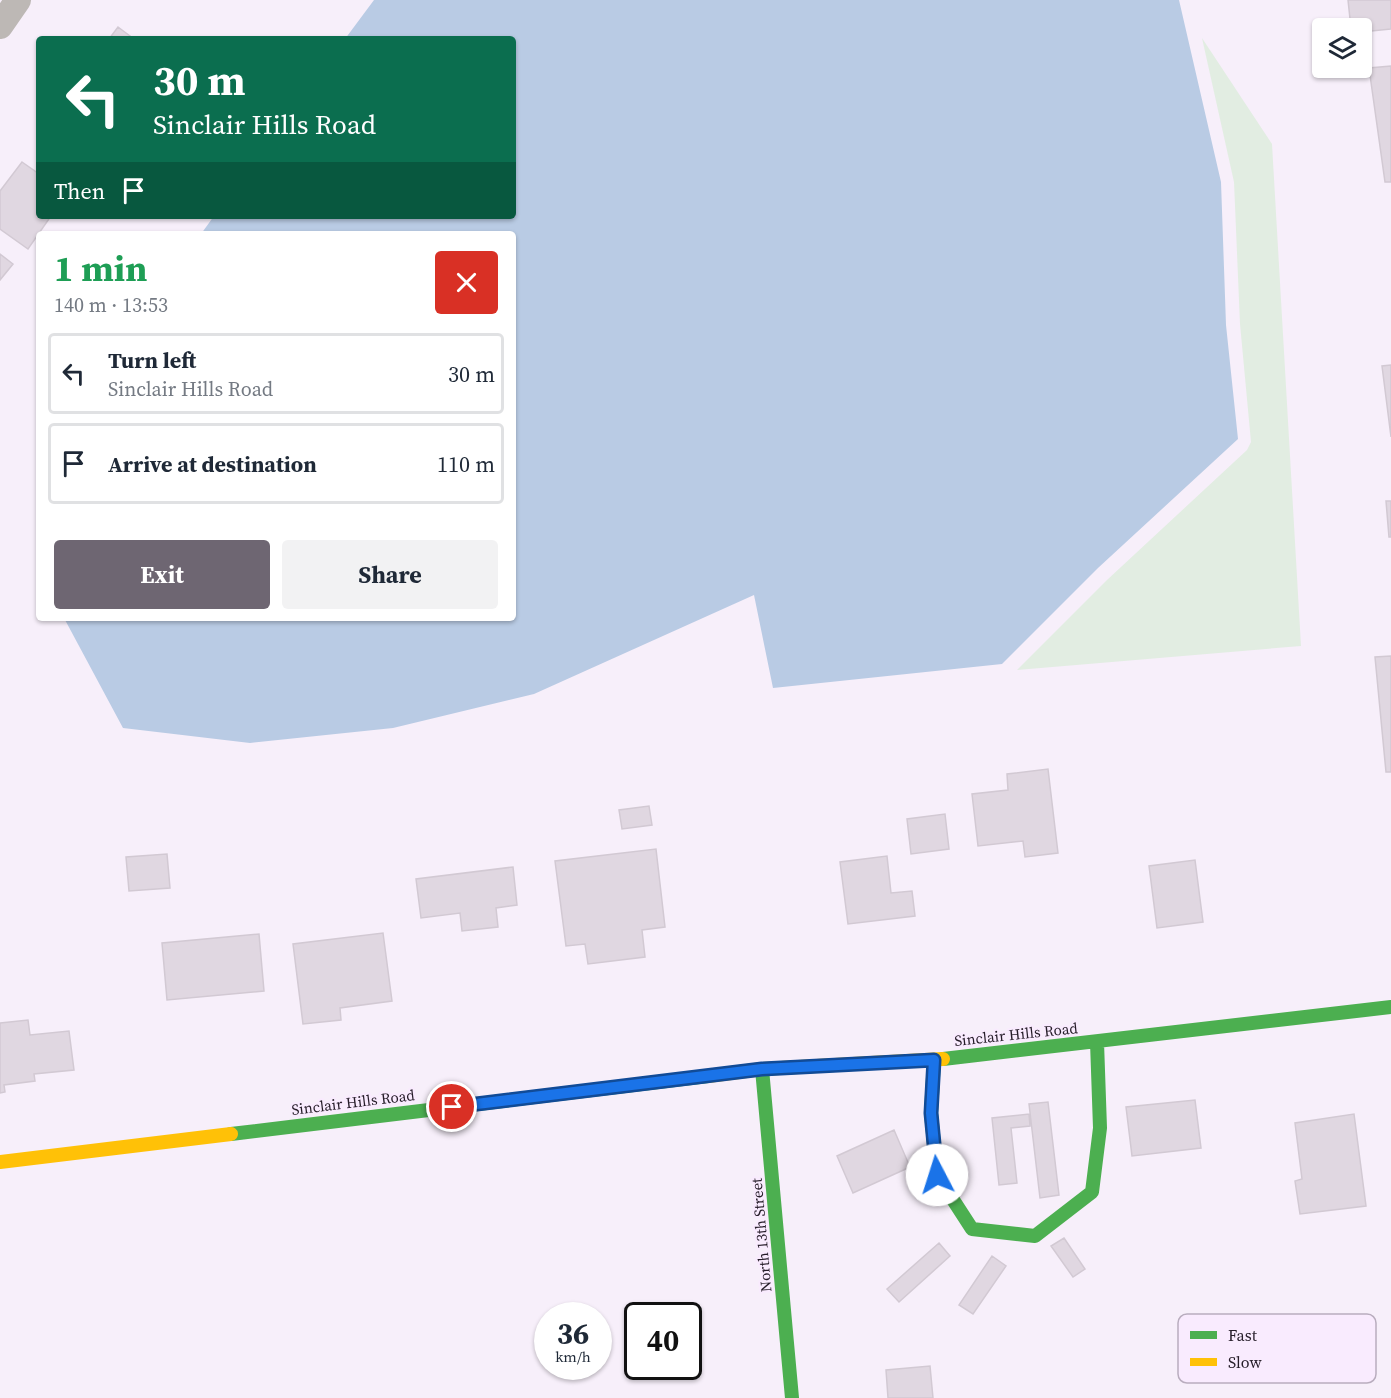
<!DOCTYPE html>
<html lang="en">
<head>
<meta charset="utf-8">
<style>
  :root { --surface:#fff; --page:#f2f2f3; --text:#1f2937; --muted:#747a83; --line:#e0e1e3; --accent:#6e6672 }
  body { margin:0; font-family:"Source Serif 4",serif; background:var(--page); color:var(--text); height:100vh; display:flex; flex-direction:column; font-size:22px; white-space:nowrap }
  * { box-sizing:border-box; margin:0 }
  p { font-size:20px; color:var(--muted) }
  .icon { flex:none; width:33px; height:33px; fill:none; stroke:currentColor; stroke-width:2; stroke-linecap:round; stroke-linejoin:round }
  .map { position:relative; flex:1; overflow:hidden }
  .side { position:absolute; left:36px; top:231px; width:480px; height:390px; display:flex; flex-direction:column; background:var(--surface); border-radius:6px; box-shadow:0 2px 4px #0004 }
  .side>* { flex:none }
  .banner { position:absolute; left:36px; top:36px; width:480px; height:183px; border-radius:6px; box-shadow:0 2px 4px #0004; background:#0b6e4f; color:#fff; overflow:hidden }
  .tools { position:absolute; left:1312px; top:18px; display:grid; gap:12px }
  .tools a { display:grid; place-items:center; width:60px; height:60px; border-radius:6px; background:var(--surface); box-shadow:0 2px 4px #0004; font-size:30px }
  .speed { position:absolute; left:534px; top:1302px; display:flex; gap:12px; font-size:30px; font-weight:700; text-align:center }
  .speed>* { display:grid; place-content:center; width:78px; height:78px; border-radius:50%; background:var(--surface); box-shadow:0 2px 4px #0004; line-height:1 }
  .speed small { font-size:15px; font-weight:400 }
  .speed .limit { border:3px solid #111; border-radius:9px; background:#fff; color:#111 }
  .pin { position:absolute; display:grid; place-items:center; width:51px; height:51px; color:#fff; margin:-26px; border:3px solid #fff; border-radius:50%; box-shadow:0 2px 6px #0007 }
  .me { position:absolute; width:66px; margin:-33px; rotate:355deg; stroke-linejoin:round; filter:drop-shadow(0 0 4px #0008) }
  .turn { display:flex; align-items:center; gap:21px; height:126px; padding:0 18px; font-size:27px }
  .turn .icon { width:78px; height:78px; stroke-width:2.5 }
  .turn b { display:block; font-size:42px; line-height:51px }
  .then { display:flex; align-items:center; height:57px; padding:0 18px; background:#0003; gap:12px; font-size:22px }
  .round { display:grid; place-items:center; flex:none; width:63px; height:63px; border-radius:6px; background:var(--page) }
  .headline { display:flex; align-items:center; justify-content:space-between; height:102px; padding:0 18px }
  h1 { font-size:36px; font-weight:700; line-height:45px; color:#1e9e55 }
  .button { display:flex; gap:12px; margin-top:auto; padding:12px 18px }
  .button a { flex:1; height:69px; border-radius:6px; background:var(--accent); color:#fff; font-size:24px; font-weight:700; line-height:69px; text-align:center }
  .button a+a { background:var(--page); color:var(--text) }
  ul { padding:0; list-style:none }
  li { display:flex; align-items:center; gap:18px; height:81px; margin:0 12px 9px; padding:0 6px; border:3px solid var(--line); border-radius:6px }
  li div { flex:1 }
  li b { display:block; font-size:22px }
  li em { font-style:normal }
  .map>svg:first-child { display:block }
  .green { fill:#e2ede2 }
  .water { fill:#b9cbe4 }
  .building { fill:#e0d7e1; stroke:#d2c9d3; stroke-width:1.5 }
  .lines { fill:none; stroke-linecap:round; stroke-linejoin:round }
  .street { stroke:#bdb8b5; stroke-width:26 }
  .fast { stroke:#4caf50; stroke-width:14 }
  .slow { stroke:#ffc107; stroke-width:14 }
  .route-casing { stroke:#114b97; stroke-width:15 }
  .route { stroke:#1a73e8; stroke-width:10 }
  .labels { text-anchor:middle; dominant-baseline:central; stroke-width:4.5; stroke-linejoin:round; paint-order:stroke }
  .street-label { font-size:15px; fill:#251c28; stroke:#f9ebfe }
  .key { fill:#f9ebfe; stroke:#b9adbe; stroke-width:1.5 }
  .key-label { font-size:16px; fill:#251c28 }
</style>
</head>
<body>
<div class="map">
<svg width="1391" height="1398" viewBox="0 0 1391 1398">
  <rect width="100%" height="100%" fill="#f7effa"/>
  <!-- green -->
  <path class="green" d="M1202,38L1272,144L1301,646L1017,670L1107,580L1247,450L1251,442L1240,324L1234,182Z"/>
  <!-- water -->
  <path class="water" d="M374,0H1179L1221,182L1226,325L1238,439L1098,568L1002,664L773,688L754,595L534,694L393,728L250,743L123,728L64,618H513V234H201L214,216H513V39H345Z"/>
  <!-- building -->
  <path class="building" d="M1348,0H1391V29L1362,32V28H1351Z
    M118,27L134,39H109Z
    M1391,66V182H1385L1369,68Z
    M22,162L39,174V216H51L28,249L0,229V191Z
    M0,254L13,264L0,280Z
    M1391,365V437L1382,366Z
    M1386,501H1391V537H1389Z
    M1391,656V772H1386L1375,657Z
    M1048,769L1058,853L1025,857L1023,841L978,846L972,794L1008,790L1007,774Z
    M649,806L652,825L622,829L619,810Z
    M945,814L949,849L911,854L907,819Z
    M656,849L665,927L642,930L645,957L588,964L585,944L566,946L555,861Z
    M167,854L170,888L129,891L126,857Z
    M887,856L891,893L912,891L915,916L848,924L840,862Z
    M1195,860L1203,922L1157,928L1149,866Z
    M513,867L517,905L496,908L498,927L462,931L460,913L421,918L416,879Z
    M383,933L392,1001L340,1008L341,1020L303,1024L293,944Z
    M259,934L264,991L167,1000L162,943Z
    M28,1020L30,1035L69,1031L74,1070L34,1074L35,1081L4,1085L5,1092L0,1093V1023Z
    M1195,1100L1201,1148L1132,1156L1126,1107Z
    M1048,1102L1059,1195L1040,1198L1029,1104Z
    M1029,1114L1030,1126L1011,1128L1017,1183L999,1185L992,1118Z
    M1354,1114L1366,1206L1300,1214L1295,1181L1302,1179L1295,1123Z
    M894,1130L910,1167L853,1193L837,1156Z
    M1064,1238L1085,1269L1073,1277L1051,1246Z
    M939,1243L950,1256L899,1302L887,1289Z
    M992,1256L1006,1266L973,1314L959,1305Z
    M930,1366L933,1398H888L886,1370Z"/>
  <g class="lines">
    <!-- street -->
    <path class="street" d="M0,26L18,0"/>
    <!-- fast -->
    <path class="fast" d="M943,1059L1391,1007
      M934,1060L931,1113L937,1175L972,1229L1035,1236L1092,1192L1100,1128L1097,1042
      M762,1069L792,1398
      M231,1134L708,1076"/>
    <!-- slow -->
    <path class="slow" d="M708,1076L762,1069L943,1059
      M0,1162L231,1134"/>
  </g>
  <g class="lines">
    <!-- route casing -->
    <g class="route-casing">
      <path id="route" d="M452,1107L762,1069L934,1060L931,1113L937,1175"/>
    </g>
    <!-- route -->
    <use href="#route" class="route"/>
  </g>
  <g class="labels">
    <!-- street labels -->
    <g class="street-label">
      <text transform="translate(1016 1034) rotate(-6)">Sinclair Hills Road</text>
      <text transform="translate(353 1102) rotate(-7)">Sinclair Hills Road</text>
      <text transform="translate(761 1235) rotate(-95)">North 13th Street</text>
    </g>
  </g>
  <!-- legend -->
  <rect x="1178" y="1314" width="198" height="69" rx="9" class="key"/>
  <rect x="1190" y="1331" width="27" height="8" fill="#4caf50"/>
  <rect x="1190" y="1358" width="27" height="8" fill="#ffc107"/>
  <g class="key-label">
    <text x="1228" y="1341">Fast</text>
    <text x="1228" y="1368">Slow</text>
  </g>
</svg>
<div class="tools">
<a><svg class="icon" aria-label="layers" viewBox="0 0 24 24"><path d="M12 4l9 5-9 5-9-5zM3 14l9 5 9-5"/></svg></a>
</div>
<div class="speed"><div>36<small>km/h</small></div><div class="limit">40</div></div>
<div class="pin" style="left:452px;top:1107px;background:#d93025"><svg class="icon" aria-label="arrive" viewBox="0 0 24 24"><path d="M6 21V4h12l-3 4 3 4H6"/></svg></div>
<svg class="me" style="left:937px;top:1175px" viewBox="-20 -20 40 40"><circle r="19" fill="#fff"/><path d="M0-13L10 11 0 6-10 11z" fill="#1a73e8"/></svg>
<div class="banner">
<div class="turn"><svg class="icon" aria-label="left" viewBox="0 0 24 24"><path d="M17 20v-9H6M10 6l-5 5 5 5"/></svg><div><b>30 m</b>Sinclair Hills Road</div></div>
<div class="then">Then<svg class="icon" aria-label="arrive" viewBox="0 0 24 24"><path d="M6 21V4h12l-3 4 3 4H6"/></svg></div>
</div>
<section class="side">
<div class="headline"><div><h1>1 min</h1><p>140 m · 13:53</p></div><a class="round" style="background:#d93025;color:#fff"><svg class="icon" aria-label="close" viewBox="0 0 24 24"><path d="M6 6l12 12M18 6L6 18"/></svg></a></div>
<ul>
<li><svg class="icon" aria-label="left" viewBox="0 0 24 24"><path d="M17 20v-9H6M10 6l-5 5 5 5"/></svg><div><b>Turn left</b><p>Sinclair Hills Road</p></div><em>30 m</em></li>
<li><svg class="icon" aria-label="arrive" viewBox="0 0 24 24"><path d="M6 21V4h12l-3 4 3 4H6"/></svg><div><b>Arrive at destination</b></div><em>110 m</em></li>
</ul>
<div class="button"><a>Exit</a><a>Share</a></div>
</section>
</div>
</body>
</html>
